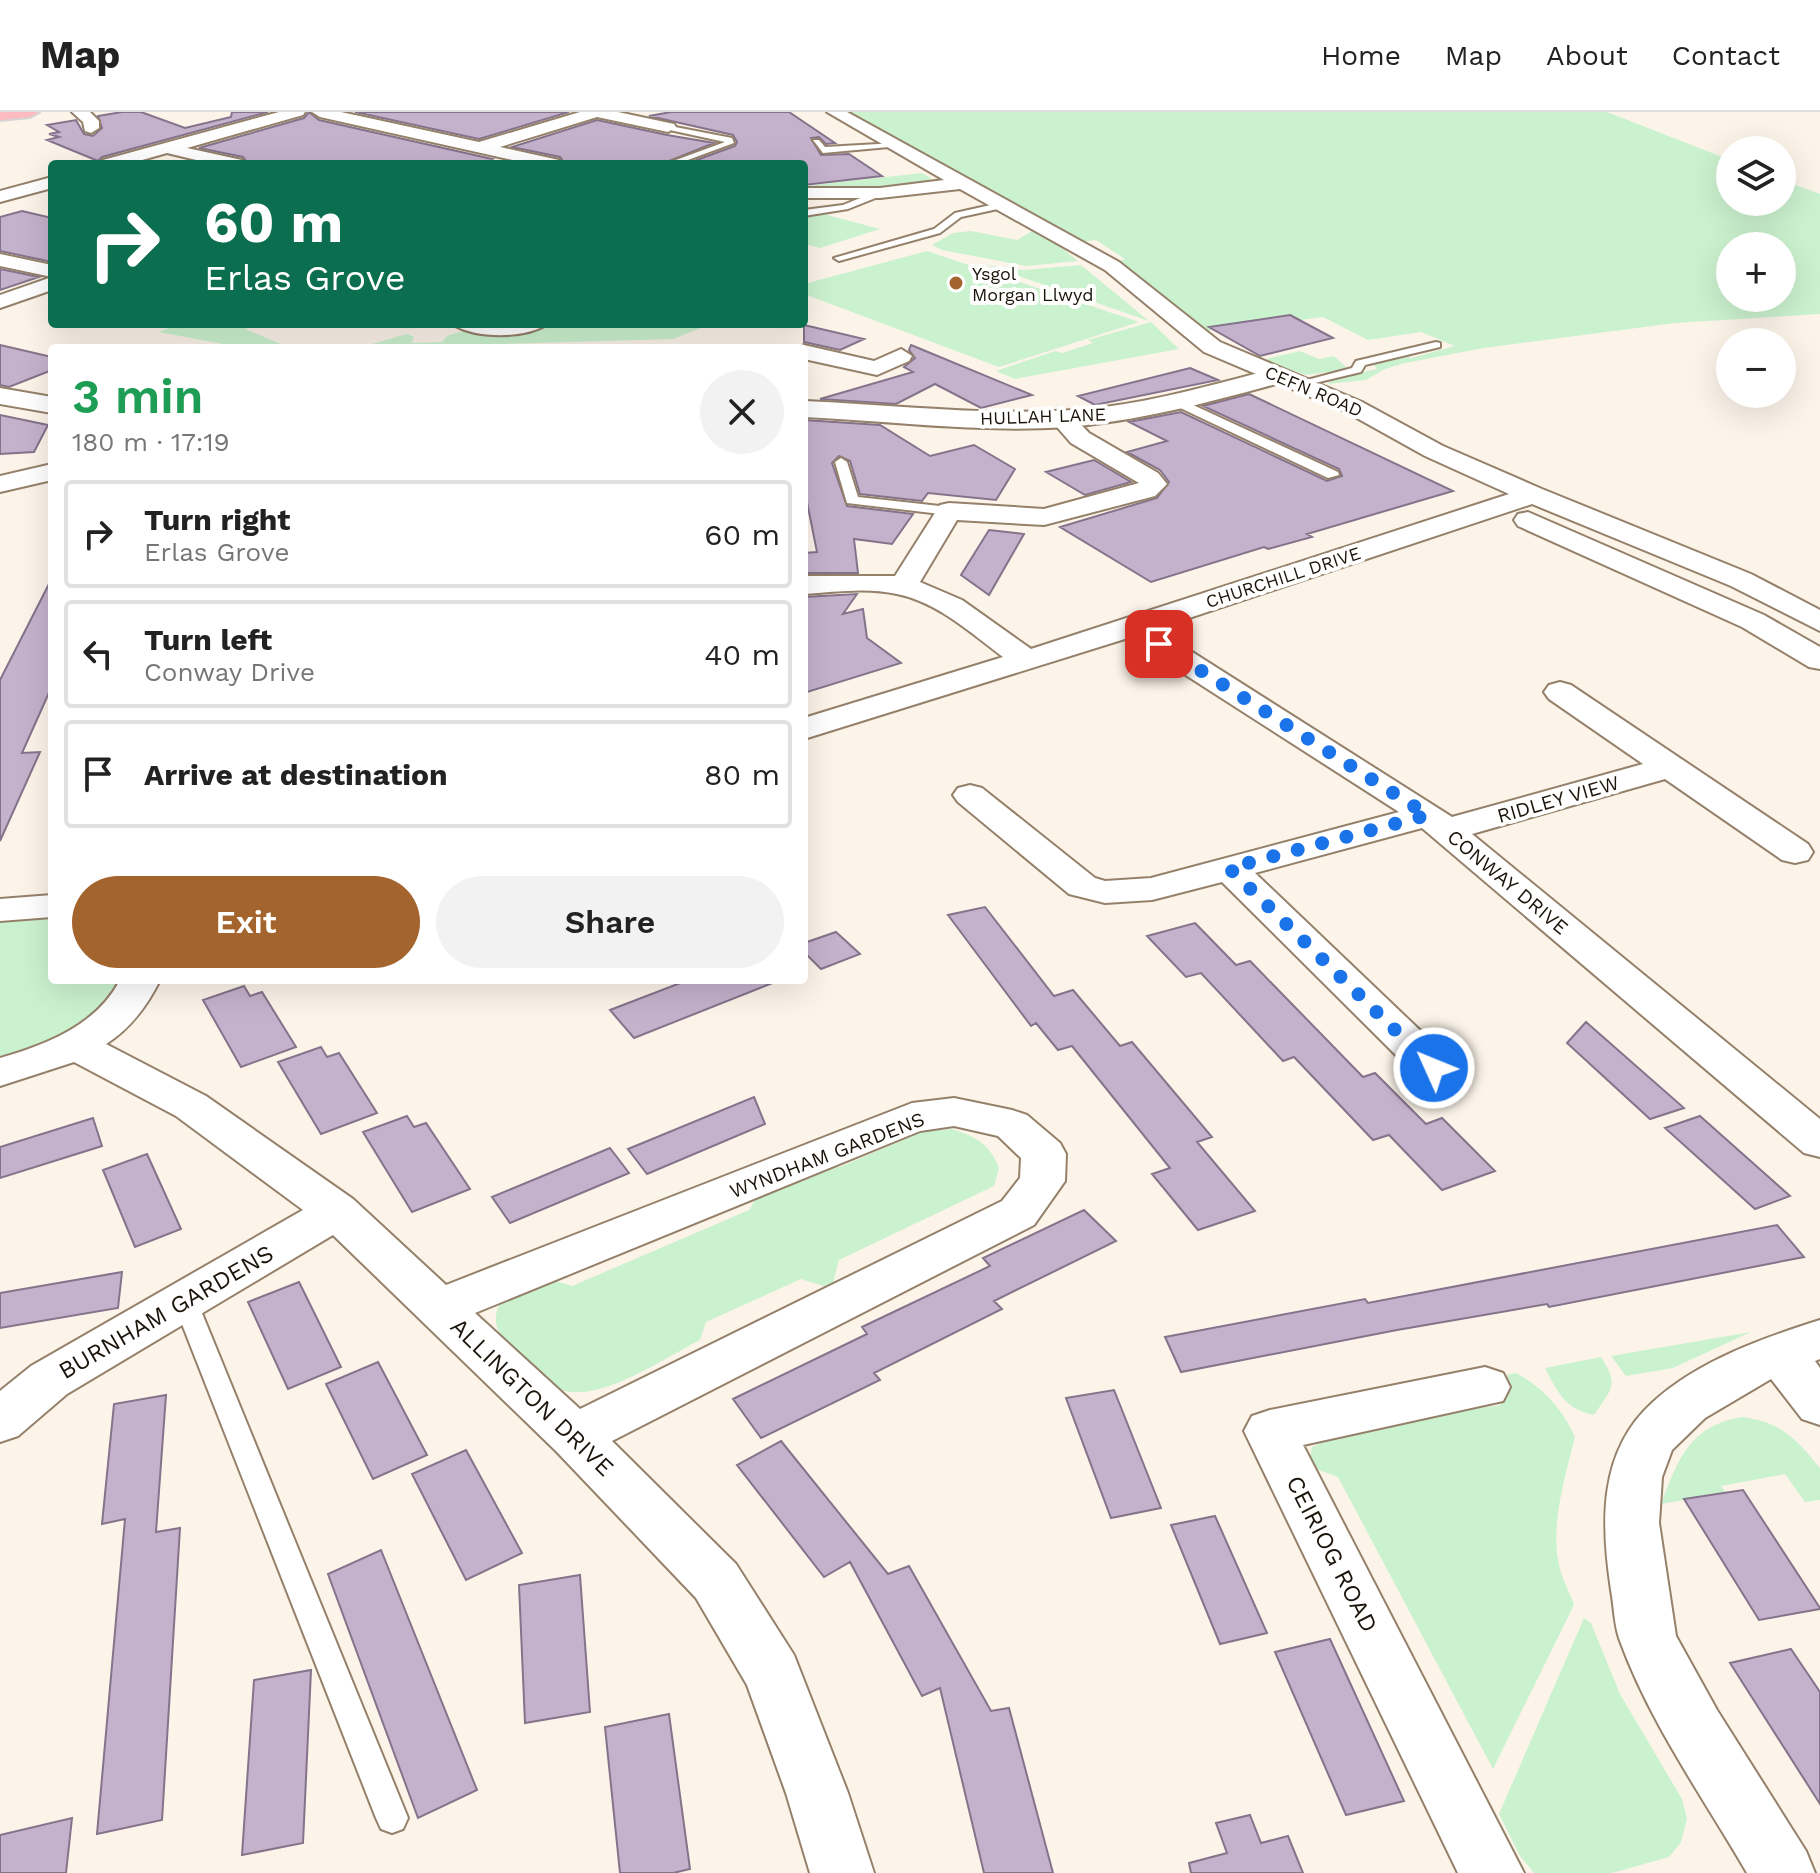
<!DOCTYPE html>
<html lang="en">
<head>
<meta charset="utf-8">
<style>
  :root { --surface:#fff; --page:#f2f2f2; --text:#222; --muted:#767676; --line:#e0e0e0; --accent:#a4642d }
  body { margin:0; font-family:"Work Sans",sans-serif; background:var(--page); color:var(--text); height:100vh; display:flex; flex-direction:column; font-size:30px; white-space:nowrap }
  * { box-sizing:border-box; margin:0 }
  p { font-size:26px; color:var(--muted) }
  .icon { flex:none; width:44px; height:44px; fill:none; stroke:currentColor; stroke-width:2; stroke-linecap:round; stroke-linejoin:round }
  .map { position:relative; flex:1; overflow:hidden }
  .panel { position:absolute; left:48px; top:232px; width:760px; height:640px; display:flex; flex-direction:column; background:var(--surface); border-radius:8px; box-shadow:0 8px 32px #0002 }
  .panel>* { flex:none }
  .top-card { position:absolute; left:48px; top:48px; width:760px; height:168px; border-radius:8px; box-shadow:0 8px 32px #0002; background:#0b6e4f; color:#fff; overflow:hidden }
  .buttons { position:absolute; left:1716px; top:24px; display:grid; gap:16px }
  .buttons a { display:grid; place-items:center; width:80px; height:80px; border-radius:50%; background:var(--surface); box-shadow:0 8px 32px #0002; font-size:40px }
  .pin { position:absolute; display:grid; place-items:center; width:68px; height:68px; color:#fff; margin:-34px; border-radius:16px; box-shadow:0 4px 12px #0006 }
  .me { position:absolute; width:88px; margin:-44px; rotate:314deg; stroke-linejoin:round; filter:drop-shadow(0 0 6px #0008) }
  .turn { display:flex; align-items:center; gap:28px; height:168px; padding:0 24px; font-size:36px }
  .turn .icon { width:104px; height:104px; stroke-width:2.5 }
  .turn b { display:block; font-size:56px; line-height:68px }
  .round { display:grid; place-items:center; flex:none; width:84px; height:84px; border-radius:42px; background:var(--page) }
  .head { display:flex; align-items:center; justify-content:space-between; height:136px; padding:0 24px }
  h1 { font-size:48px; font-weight:600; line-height:60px; color:#1e9e55 }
  .action { display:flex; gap:16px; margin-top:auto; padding:16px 24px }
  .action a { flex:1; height:92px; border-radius:48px; background:var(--accent); color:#fff; font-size:32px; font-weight:600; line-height:92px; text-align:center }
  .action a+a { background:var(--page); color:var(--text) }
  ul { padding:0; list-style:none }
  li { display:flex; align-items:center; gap:24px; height:108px; margin:0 16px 12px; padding:0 8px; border:4px solid var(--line); border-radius:8px }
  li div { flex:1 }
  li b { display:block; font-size:30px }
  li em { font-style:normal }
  header { display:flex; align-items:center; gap:48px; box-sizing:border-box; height:112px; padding:0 40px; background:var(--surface); border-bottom:2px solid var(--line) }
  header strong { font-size:38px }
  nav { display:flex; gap:44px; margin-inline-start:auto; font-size:28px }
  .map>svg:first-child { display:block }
  .green { fill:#cbf2cf; fill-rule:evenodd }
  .building { fill:#c4b1cb; stroke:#84738b; stroke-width:2 }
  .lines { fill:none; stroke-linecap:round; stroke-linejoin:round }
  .service-casing { stroke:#95816a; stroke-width:4 }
  .minor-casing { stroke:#95816a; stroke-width:4 }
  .tertiary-casing { stroke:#95816a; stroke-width:4 }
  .primary-casing { stroke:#d6d5d3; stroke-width:4 }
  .service { fill:#fff; fill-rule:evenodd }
  .minor { fill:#fff; fill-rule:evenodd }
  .tertiary { fill:#fff; fill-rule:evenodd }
  .primary { fill:#fdbbc1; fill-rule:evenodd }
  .route { stroke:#1a73e8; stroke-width:14; stroke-dasharray:0 25.2 }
  .poi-dot { fill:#a4642d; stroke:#fff; stroke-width:3 }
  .labels { text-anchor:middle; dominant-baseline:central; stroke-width:8; stroke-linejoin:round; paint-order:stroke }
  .far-poi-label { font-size:18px; fill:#1b140b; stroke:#fff; text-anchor:start }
  .far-street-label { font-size:18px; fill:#1b140b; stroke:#fff }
  .street-label { font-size:20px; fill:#1b140b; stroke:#fff }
  .near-street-label { font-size:24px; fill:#1b140b; stroke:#fff }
</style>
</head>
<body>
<header>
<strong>Map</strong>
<nav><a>Home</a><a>Map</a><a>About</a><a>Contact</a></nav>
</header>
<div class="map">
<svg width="1820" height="1761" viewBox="0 0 1820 1761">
  <rect width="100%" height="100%" fill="#fcf4e9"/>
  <!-- green -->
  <path class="green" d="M846,0H1607L1730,48V90H1782V68L1820,82V202L1675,211L1484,236L1405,251L1385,257L1366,268L1328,272L1331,267L1377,257L1372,250L1402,242L1411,246L1455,234L1421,220L1368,228L1323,205L1300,208L1290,203L1210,215L1214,218L1206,219L1119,149L1125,147L1096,128L1081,130ZM1730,134H1782V186H1730Z
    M922,61L931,66L929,70L885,77L804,79V74Z
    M816,100L880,117L820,136L804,132V104Z
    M971,119L1017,128L1032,119L1047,124L1078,149L1026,154L942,138L932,133L953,121Z
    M927,139L1139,210L999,255L804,182V172Z
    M986,153L1023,158L1081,153L1149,209Z
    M1151,210L1179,237L1015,267L996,259L1055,239L1062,241L1093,231L1088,228Z
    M179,212H261L245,217L290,236H244L159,220Z
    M485,212H711L673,227L358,236L407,222L414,225L412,231L442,230L447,224Z
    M1300,239L1319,247L1334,244L1346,255L1344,258L1306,263L1262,248Z
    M36,804L52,806V868H121C102,917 45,933 0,949V809Z
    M952,1017C976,1025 990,1032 999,1056L994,1074L839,1148L833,1171L826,1175L801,1167L706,1210L700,1228C664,1246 595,1295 556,1276C539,1268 515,1238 501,1225C494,1211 494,1203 501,1189L553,1168L572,1174L749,1098L760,1080L822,1052L840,1055L924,1019Z
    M1751,1220L1673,1256L1626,1264L1611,1244Z
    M1601,1245C1620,1274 1611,1277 1594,1303C1565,1297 1558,1281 1545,1256Z
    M1516,1261C1543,1275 1563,1298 1575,1325C1565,1365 1549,1416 1560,1457C1563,1469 1570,1481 1574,1493L1493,1657L1338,1365L1308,1354L1312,1335C1366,1308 1441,1302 1501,1293L1486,1267Z
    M1742,1305C1781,1310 1795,1326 1820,1356V1388L1805,1390L1785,1362L1721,1374L1726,1381L1661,1392C1678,1347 1690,1313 1742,1305Z
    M1584,1506L1591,1511L1620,1582L1682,1687L1687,1707L1681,1730L1669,1745L1612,1761H1534L1520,1744L1499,1702Z"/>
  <!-- building -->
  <path class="building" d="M122,0H141L185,16L231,5L232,0H268L102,45L98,49L47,28L59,25L49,22L59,20L47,13L76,8L84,22L93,24L102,16L98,4Z
    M309,0L319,8L492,47L477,52H248L243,45L199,36L304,6Z
    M355,0H569L479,27Z
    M671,0H789L835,31L826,32L819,25L811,26L821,43L849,42L882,64L804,73V50L686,52L735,34L737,30L733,23L649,4Z
    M597,8L667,23L714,31L662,52H565L560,45L512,35Z
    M22,99L52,106V150L0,139V105Z
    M0,157L39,165L0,178Z
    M1290,203L1333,226L1260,244L1209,215Z
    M804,213L864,227L840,238L804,230Z
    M0,233L52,245V258L9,275L0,273Z
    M911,233L1032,283L981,296L935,272L896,292L820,287L913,260L904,255L915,246L909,238Z
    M1190,256L1218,268L1095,293L1078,284Z
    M1249,282L1453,379L1307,422L1312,425L1268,437L1264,435L1151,470L1060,415L1157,386L1169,370L1160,358L1127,340L1167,329L1129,310L1181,300L1327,369L1342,364L1339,357L1203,294Z
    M0,303L48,313L34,340L0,342Z
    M804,308L880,313L930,344L974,333L1015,357L996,388L928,381L922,389L860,382L850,349L839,344L832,351L847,394L913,402L892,432L854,427L858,461H804V441L817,440L804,375Z
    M1094,348L1131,370L1085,383L1046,360Z
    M989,418L1024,422L989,483L961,463Z
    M52,466V574L22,641L40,640L0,729V568Z
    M857,482L843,502L863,497L867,526L901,551L804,581V485Z
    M985,795L1054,884L1073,878L1120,934L1132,930L1212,1025L1197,1030L1255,1099L1198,1118L1152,1062L1170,1056L1072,934L1058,938L1036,911L1031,914L948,803Z
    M1195,811L1236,853L1250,849L1363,965L1375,961L1426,1012L1442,1006L1495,1059L1442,1078L1389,1023L1373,1028L1294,945L1283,949L1201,861L1186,865L1147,824Z
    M836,820L860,842L821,857L804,840V831Z
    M688,868H775V870L634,926L610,898Z
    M244,874L250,884L262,880L296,935L241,955L203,888Z
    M1586,910L1684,996L1650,1007L1567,931Z
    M321,935L327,945L339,941L377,1001L321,1022L278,950Z
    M754,985L765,1012L647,1062L628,1037Z
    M407,1004L414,1015L426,1011L470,1077L412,1100L363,1020Z
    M1700,1004L1790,1084L1755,1097L1665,1016Z
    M93,1006L102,1034L0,1066V1035Z
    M610,1036L629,1061L510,1111L492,1085Z
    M147,1042L181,1117L135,1135L103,1058Z
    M1084,1098L1116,1129L994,1189L1002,1197L874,1261L880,1268L761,1326L733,1287L867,1222L862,1215L990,1154L983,1146Z
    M1777,1113L1804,1145L1549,1195L1547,1192L1397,1218L1181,1260L1165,1225L1365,1187L1368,1191Z
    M122,1160L118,1196L0,1216V1181Z
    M299,1170L341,1255L288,1277L248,1190Z
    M378,1250L427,1343L373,1367L326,1272Z
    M1114,1278L1161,1396L1111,1406L1066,1286Z
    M166,1283L156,1420L180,1416L162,1708L97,1722L125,1407L102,1412L114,1292Z
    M781,1329L888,1462L909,1454L991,1599L1009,1596L1053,1761H984L940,1576L922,1584L850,1450L824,1465L737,1353Z
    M466,1338L522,1441L466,1468L412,1362Z
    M1743,1378L1820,1496V1497L1759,1508L1684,1387Z
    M1215,1404L1267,1521L1220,1532L1171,1413Z
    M381,1438L477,1678L418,1706L328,1462Z
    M580,1463L590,1600L525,1611L519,1473Z
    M1330,1527L1404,1689L1346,1703L1275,1540Z
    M1791,1537L1820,1580V1692L1730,1551Z
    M311,1558L303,1731L242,1743L254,1568Z
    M669,1602L690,1757L673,1761H620L605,1615Z
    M1250,1703L1261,1731L1288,1724L1303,1761H1191L1189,1751L1227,1741L1216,1711Z
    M72,1706L66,1761H0V1723Z"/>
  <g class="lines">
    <!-- service casing -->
    <g class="service-casing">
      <path id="service" d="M665,13L732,26L734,31L677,52H665L725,30L665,17Z
        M813,28H819L825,35L896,31L900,34L823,41Z
        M880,78L883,83L848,97L804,104V98L843,93Z
        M1004,90L1007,95L961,105L940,121L839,149L834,146L934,117L955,101Z
        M452,212L500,216L548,212C524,227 476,227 452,212Z
        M1436,230L1440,231V235L1365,253L1361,260L1298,275L1292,272L1352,256L1356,249Z
        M1178,286L1338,360L1339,363L1328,366L1174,293L1172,290Z
        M841,346L847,350L858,385L949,395L956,399L949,403L847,391L835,350Z
        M185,1180L194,1183L197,1189L408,1706L403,1717L392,1721L381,1717L376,1706L173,1189L176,1183Z"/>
    </g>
    <!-- minor casing -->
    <g class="minor-casing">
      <path id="minor" d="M72,0H90L99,9V16L91,21L85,19L83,10Z
        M279,0H305L303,3L187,36L242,48L245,52H213L167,41L128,52H100L103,48Z
        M312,0H341L479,30L580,0H618L674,12L676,15L668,20L597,5L500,35L559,48L562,52H530L320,5Z
        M827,0H847L1119,150L1220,230L1362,290L1443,334L1542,377L1751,462L1820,498V519L1731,474L1532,392L1156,517L1452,705L1643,652L1549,587L1544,580L1549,573L1560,570L1571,573L1808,732L1813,740L1808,748L1795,751L1782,748L1665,667L1472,722L1820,1007V1045L1804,1041L1422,716L1255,761L1449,946L1455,956L1449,966L1434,970L1419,966L1222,770L1152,788L1105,791L1069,782L958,690L953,683L958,676L970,673L982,676L1095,766L1105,769L1151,766L1399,700L1128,526L804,627V606L1003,545C971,521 937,490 897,482C867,475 834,480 804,482V464H895L940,393L949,391L1044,397L1139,371L1071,331L1050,307L1053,302H1071L1089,321L1158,361L1167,372L1155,384L1044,413L957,408L920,470L962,488L1031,537L1509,382L1425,344L1346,300L1204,240L1105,158L960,77L880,86H804V76H880L944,68Z
        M52,65V76L0,90V79Z
        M0,142L52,153V178L0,196V183L52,165L0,154Z
        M804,233L874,249L901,237L912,244L909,249L877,263L804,247V236H796Z
        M52,352V368L0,380V364Z
        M1528,400L1764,503L1820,535V557L1809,555L1742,515L1518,414L1514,408L1518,402Z
        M52,783V805L0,809V787Z
        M120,868H160C147,894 131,916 106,932L206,984L353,1087L446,1173L912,991L954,986L1012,998L1027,1003L1060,1031L1066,1042L1065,1069L1034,1113L612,1329L736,1452L794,1543L848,1681L874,1761H810L786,1681L747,1573L696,1486L556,1339L333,1123L67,1282L18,1324L0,1330V1279L31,1254L303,1098L176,1004L74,950L0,974V946C46,933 97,913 120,868ZM954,1014L998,1024L1021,1046L1020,1066L1002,1089L580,1297L475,1201L920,1019Z
        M1820,1208V1247L1815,1249L1820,1256V1313L1802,1307L1771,1267L1705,1306L1672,1338L1662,1365L1659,1411L1676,1524L1717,1598L1806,1739L1815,1761H1747C1703,1685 1649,1610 1619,1526C1614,1511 1614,1494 1611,1478C1601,1412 1598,1340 1652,1291C1697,1249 1763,1226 1820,1208Z
        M1485,1255L1503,1261L1510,1275L1503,1289L1303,1333L1524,1761H1458L1244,1319L1252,1304L1270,1298Z"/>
    </g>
    <!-- tertiary casing -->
    <g class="tertiary-casing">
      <path id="tertiary" d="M1278,256L1287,259L1291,264L1287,269C1214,289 1142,309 1066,315C979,321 891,309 804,305V289C898,293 992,305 1086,297C1152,291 1214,272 1278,256Z
        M0,276L52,285V301L0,292Z"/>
    </g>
    <!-- primary casing -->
    <g class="primary-casing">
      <path id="primary" d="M0,0H39L30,5L0,8Z"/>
    </g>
    <!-- service -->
    <use href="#service" class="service"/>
    <!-- minor -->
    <use href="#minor" class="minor"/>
    <!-- tertiary -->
    <use href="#tertiary" class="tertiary"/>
    <!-- primary -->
    <use href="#primary" class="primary"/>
  </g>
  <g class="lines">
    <!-- route -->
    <path class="route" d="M1159,532L1428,703L1229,756L1434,956"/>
  </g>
  <!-- markers -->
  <circle class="poi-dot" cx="956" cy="171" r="8"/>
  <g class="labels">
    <!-- far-poi labels -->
    <g class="far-poi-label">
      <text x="972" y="161">Ysgol<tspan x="972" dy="21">Morgan Llwyd</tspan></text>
    </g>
    <!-- far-street labels -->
    <g class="far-street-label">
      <text transform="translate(1314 279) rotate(23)">CEFN ROAD</text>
      <text transform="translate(1043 304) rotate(-2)">HULLAH LANE</text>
      <text transform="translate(1283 465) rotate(-18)">CHURCHILL DRIVE</text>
    </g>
    <!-- street labels -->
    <g class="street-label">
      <text transform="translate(1558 687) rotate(-16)">RIDLEY VIEW</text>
      <text transform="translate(1508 770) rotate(40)">CONWAY DRIVE</text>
      <text transform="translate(827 1043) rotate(-21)">WYNDHAM GARDENS</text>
    </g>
    <!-- near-street labels -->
    <g class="near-street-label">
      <text transform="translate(166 1200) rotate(-30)">BURNHAM GARDENS</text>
      <text transform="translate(532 1285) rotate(44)">ALLINGTON DRIVE</text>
      <text transform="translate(1332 1442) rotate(63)">CEIRIOG ROAD</text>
    </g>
  </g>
</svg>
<div class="buttons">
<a><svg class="icon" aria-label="layers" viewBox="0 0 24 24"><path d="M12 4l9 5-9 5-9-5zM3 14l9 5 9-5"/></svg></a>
<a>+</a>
<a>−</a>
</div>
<div class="pin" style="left:1159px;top:532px;background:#d93025"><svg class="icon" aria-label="arrive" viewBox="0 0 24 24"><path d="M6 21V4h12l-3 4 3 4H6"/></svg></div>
<svg class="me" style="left:1434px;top:956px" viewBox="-20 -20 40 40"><circle r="17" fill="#1a73e8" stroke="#fff" stroke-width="3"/><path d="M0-11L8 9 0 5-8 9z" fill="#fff"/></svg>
<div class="top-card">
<div class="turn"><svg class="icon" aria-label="right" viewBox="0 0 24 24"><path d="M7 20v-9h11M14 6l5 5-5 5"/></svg><div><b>60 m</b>Erlas Grove</div></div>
</div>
<section class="panel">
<div class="head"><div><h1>3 min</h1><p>180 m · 17:19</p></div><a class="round"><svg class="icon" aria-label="close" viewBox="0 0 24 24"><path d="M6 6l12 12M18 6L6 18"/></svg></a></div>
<ul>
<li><svg class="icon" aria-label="right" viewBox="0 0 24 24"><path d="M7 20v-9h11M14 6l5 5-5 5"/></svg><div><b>Turn right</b><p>Erlas Grove</p></div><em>60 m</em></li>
<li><svg class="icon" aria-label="left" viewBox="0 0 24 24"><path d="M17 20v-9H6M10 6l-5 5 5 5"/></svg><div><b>Turn left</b><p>Conway Drive</p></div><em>40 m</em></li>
<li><svg class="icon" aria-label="arrive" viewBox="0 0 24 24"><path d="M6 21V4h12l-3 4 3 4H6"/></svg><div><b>Arrive at destination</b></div><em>80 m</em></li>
</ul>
<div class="action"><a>Exit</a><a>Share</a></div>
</section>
</div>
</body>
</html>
